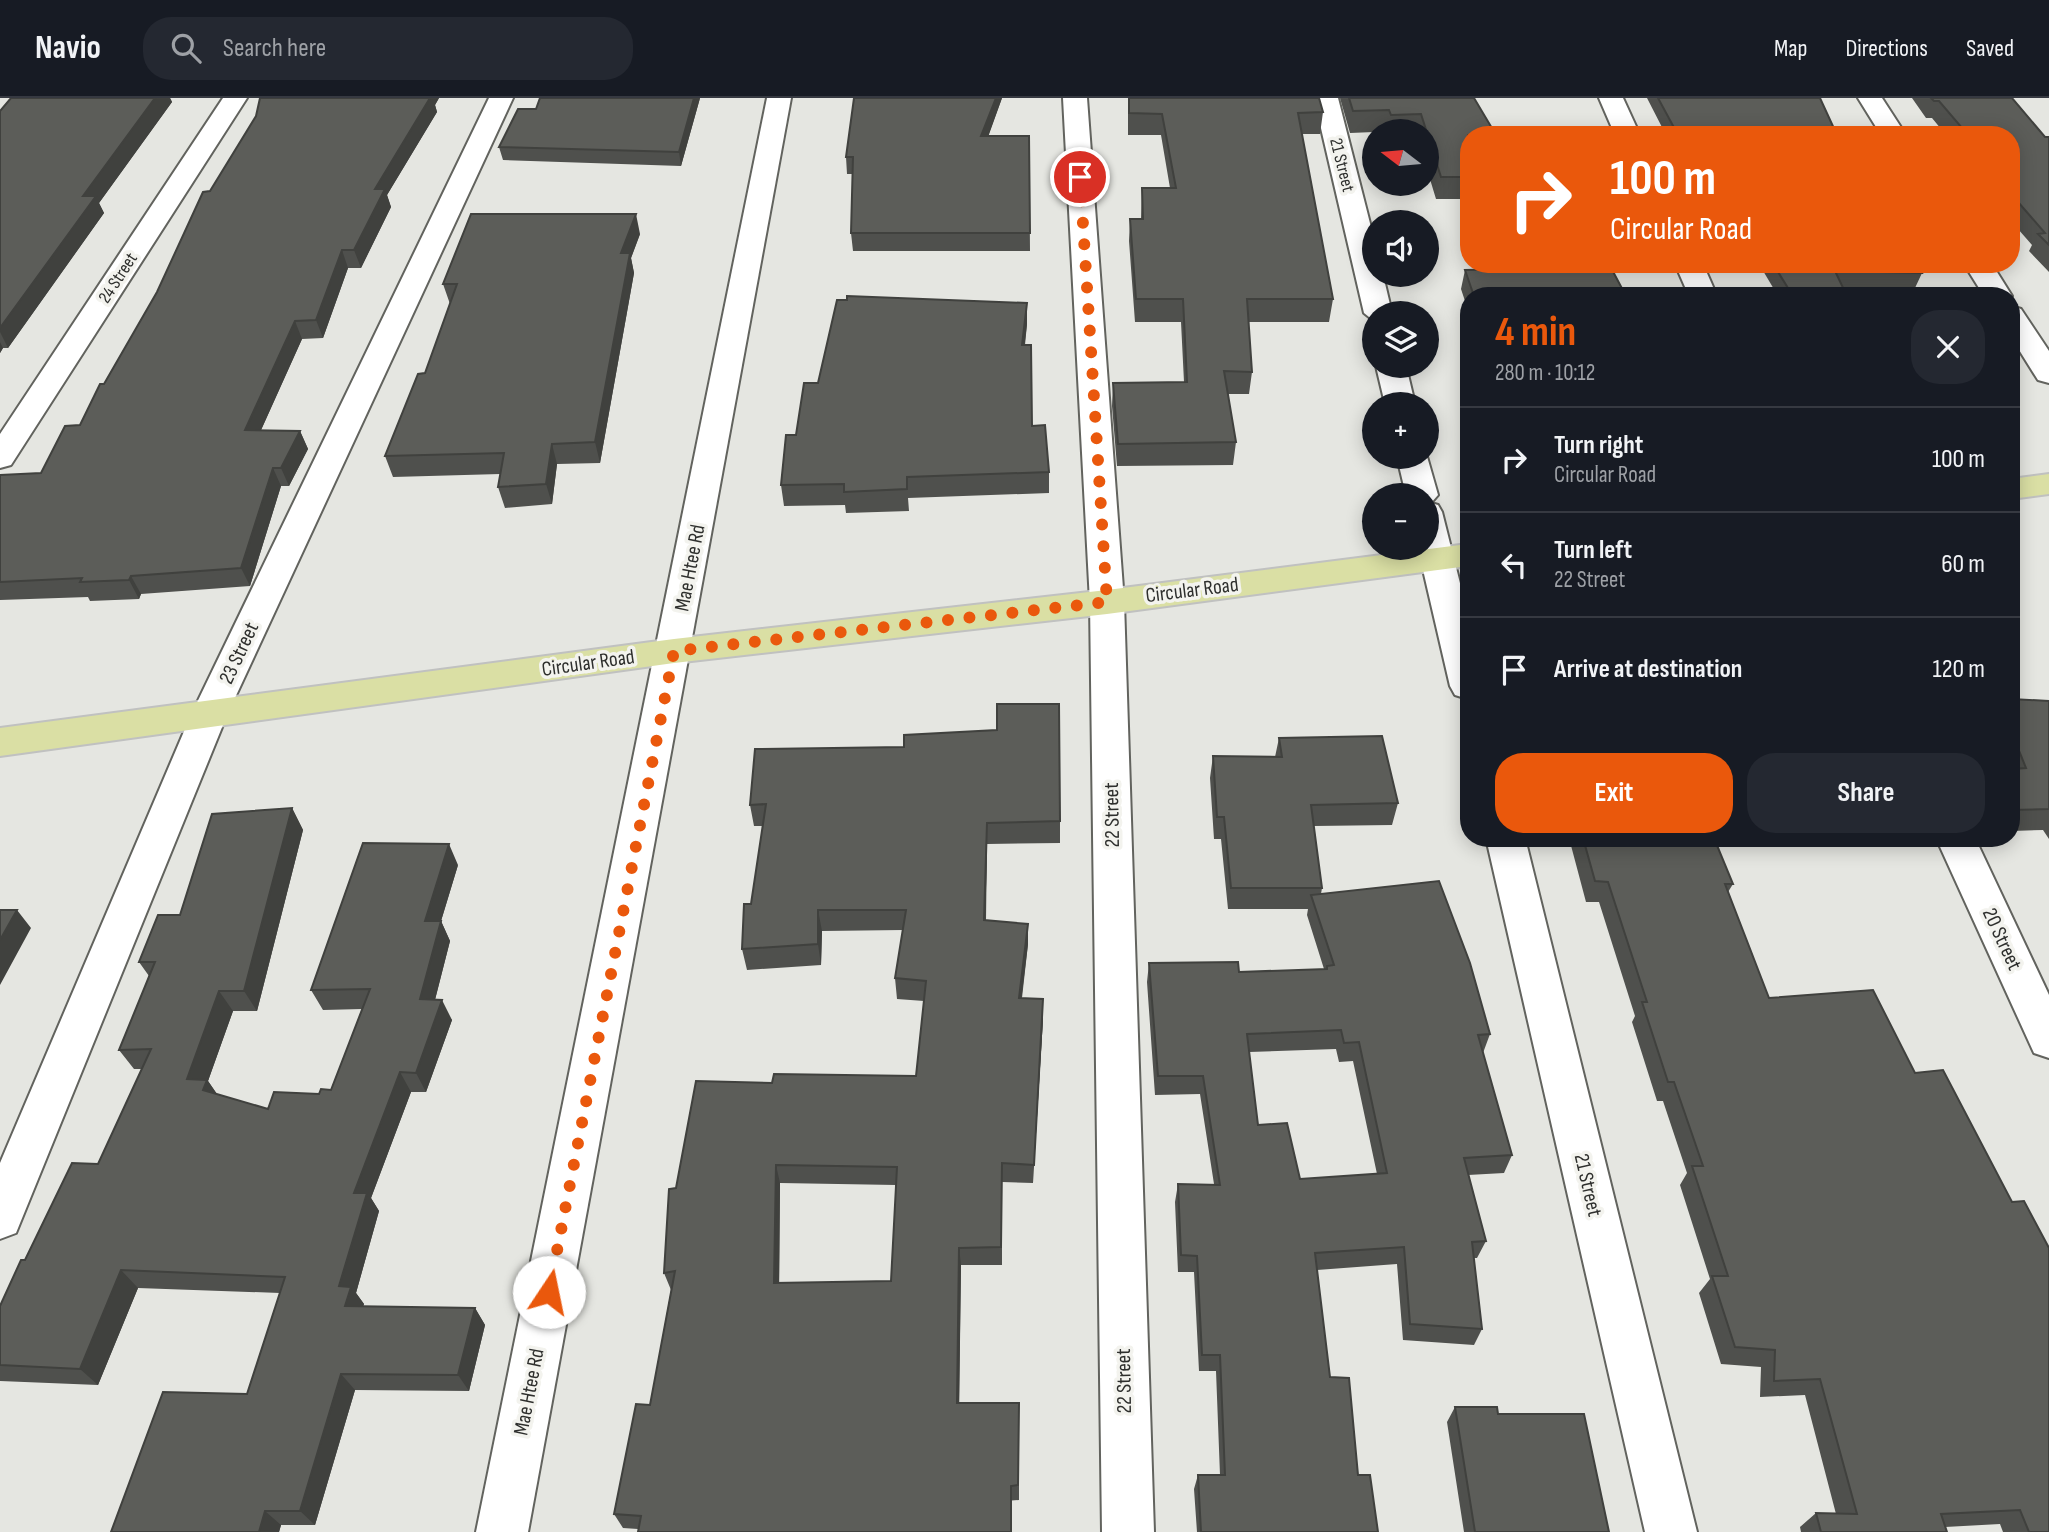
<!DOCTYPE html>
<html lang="en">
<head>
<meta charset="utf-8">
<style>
  :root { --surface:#171b24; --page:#242831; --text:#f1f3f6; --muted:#9ea1a6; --line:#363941; --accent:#ea580c }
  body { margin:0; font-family:"Sofia Sans Condensed",sans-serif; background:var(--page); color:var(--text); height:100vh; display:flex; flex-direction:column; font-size:26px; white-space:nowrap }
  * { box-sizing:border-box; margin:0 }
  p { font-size:23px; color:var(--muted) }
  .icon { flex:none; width:38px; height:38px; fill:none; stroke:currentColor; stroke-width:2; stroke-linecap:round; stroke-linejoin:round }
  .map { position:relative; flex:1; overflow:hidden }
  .drawer { position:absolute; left:1460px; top:189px; width:560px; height:560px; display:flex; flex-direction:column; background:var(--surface); border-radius:28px; box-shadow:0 4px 18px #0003 }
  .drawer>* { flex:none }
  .top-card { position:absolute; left:1460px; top:28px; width:560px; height:147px; border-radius:28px; box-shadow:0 4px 18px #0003; background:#ea580c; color:#fff; overflow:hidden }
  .needle { width:46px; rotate:286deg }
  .controls { position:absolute; left:1362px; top:21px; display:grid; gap:14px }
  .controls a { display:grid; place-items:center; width:77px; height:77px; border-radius:50%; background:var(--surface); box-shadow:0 4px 18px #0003; font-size:35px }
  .pin { position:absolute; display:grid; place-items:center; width:60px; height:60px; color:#fff; margin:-30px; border:4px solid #fff; border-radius:50%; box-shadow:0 2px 7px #0007 }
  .me { position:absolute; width:77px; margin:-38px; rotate:11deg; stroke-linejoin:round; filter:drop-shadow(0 0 5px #0008) }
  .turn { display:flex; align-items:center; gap:24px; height:147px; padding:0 35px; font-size:32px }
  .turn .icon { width:91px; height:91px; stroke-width:2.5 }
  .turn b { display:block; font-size:49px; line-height:60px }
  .round { display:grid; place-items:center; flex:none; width:74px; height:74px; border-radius:28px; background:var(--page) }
  .headline { display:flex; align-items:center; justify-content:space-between; height:119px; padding:0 35px }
  h1 { font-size:42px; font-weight:700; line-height:52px; color:var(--accent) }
  .cta { display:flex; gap:14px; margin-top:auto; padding:14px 35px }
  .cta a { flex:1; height:80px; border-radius:28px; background:var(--accent); color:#fff; font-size:28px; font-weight:700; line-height:80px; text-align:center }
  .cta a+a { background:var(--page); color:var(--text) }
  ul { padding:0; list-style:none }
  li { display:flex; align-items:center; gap:21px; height:105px; padding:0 35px; border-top:2px solid var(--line) }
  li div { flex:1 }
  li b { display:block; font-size:26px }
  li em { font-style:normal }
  header { display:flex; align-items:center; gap:42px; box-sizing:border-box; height:98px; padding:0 35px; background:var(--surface); border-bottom:2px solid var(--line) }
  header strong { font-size:33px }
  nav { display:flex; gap:38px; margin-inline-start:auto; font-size:24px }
  .search { width:490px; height:63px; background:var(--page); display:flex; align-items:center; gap:18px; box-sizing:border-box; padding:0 24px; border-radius:28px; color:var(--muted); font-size:26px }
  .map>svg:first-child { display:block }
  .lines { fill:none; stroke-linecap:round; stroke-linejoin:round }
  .street-casing { stroke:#62635e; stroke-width:4 }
  .secondary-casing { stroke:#62635e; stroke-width:4 }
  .primary-casing { stroke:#c0c1c0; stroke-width:4 }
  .street { fill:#fff; fill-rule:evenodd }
  .secondary { fill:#fff; fill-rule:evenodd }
  .primary { fill:#dadfa4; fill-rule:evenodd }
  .wall { fill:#4f504d; fill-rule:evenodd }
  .shaded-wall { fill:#40413e }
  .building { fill:#5c5d59; stroke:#40413e; stroke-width:2; fill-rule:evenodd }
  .route { stroke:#ea580c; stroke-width:12; stroke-dasharray:0 21.6 }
  .labels { text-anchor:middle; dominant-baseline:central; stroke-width:7; stroke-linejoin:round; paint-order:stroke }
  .far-street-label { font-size:18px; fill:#2e2f2d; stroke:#f3f3ee }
  .street-label { font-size:21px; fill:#2e2f2d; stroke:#f3f3ee }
</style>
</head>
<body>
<header>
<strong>Navio</strong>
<div class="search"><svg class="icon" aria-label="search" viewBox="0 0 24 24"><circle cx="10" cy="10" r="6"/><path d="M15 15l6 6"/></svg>Search here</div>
<nav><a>Map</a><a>Directions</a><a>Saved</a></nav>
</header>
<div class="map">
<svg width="2049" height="1434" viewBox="0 0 2049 1434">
  <rect width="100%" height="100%" fill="#e5e6e1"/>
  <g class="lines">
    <!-- street casing -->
    <g class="street-casing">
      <path id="street" d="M223,0H247L11,367L0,370V336Z
        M489,0H513L227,617L16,1135L0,1141V1065L191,617Z
        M1063,0H1087L1124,504L1154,1434H1102L1090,504Z
        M1314,0H1338L1374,141V177H1383L1392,215H1374V223L1364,215Z
        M1599,0H1623L1640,37H1615Z
        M1858,0H1882L1906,37H1881Z
        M1675,166H1703L1717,198H1689Z
        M1964,166H1992L2012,198L2011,200L1984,198Z
        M2011,208L2021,211L2049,253V285L2038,282L2011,239Z
        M1376,268H1406L1415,306H1385Z
        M1426,355L1438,397L1431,405L1438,407L1442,414L1468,517V601L1455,597L1450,588L1418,450H1426V397H1406L1397,359H1426Z
        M1486,740H1525L1697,1434H1645Z
        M1936,740H1975L2049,897V960L2034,955Z"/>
    </g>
    <!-- secondary casing -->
    <g class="secondary-casing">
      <path id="secondary" d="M767,0H791L528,1434H476Z"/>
    </g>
    <!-- primary casing -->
    <g class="primary-casing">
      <path id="primary" d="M2049,376V396L2011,401V381Z
        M1468,446V468L1107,516L674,565L0,658V630L674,541L1107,492Z"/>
    </g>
    <!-- street -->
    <use href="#street" class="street"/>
    <!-- secondary -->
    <use href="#secondary" class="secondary"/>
    <!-- primary -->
    <use href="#primary" class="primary"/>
  </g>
  <!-- wall -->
  <path class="wall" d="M11,0H170L172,4L99,105L104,115L8,250H3L0,255V13Z
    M260,0H439L435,7L437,14L387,97L391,109L361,170H348L323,240L302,241L261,332L300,333L308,351L289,388H281L250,488L141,496L139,501L90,503L88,499L0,502V377L41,375L80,327L157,194L210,93L256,18Z
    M700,0L681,68L503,62L499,49L536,11Z
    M854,0H1002L988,38H1029L1030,153H853L851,135L853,76H847L846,59Z
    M1128,0H1319L1323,14L1320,36H1302L1333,201L1329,224H1248L1252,274L1249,296H1228L1236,344L1233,367L1117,368L1112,308L1113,285L1184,284L1181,224H1135L1129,143L1130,121H1141L1142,90H1170L1161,37H1128Z
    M1340,0H1474L1468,37V101H1436L1426,68V33H1374V34L1350,35Z
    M1647,0H1820L1837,37H1666Z
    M1912,0H2012L2045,39H2049V174L2029,153L2032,147L2011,123V37H1946L1932,20H1926Z
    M640,136L631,160L634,175L600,365L557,366L552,406L505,410L498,389L500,376L393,379L385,358L425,275L450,206L443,186Z
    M1548,166H1609L1626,198H1468V212L1461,191L1465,172L1546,171Z
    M1759,166H1918L1922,175L1915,190L1842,189L1847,198H1778Z
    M1027,226L1025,247L1032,328L1049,374V395L908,400L909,413L846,415L845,407L784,408L781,387L796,337L818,285Z
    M2011,601L2049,603V741L2043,732L2011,733Z
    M1279,640L1398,705L1392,727L1314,728L1322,790L1321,796L1490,936L1483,955L1512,1057L1504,1075L1468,1077L1486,1143L1477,1160H1474L1482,1231L1474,1247L1403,1242L1397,1166L1317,1172L1330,1279L1358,1377L1378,1434H1197L1194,1391L1198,1377H1220L1216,1273H1199L1194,1174H1178L1175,1104L1178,1086H1214L1200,996L1155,997L1147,884L1149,865L1239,874L1324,871L1307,817L1308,811H1228L1221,741H1214L1210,680L1213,658L1275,659ZM1336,951L1339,964L1353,963L1377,1076L1300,1081L1258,1027L1249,954Z
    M755,651L1060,723V745L987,746L986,822L1028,826V846L1022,900L1043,921L1033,1085L1002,1084V1167H961L959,1305H1019V1402L638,1431L623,1430L614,1416L650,1307L671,1192L664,1175L676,1090L772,985L916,978L924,903L897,901L895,880L903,832L822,833L821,867L747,872L742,851L751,806L763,728H754L750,707ZM780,1085L896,1087L891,1183L779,1185Z
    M292,710L303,732L257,913H233L208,983L217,996L268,1011L331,992L362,911L323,912L311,892L458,767L441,823L450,843L435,902L452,922L426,994H411L371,1100L379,1113L356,1195L364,1206L363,1208L475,1210L485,1227L469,1293L355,1292L315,1427H281L279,1434H111L247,1296L280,1195L138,1190L98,1287L0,1283V1208L25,1162L98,1066L142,971H134L119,952L149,878L139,864L180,817Z
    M1569,740H1876L1874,744L1714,742L1733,786L1728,794L1769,900L2049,1434H2003L2000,1426L1945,1429L1947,1434H1801L1800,1429L1816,1415L1836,1416L1805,1297L1760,1299L1761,1269L1721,1266L1699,1195L1710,1181L1680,1087L1687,1075L1663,1003H1657L1632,924L1635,918L1599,804H1586Z
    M1455,1309L1498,1316L1609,1434H1464L1447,1324Z"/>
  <!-- shaded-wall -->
  <path class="shaded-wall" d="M155,0H170L172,4L99,105L104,115L8,250L0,234V230L83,98Z
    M427,0H439L435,7L437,14L387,97L391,109L361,170L354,152L375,91Z
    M694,0H700L681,68L679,54Z
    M996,0H1002L982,56L981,38Z
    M636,116L640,136L631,160L634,175L600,365L595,344L621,155Z
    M342,152L348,170L323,240L316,222Z
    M1027,205V226L1022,268V247Z
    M295,223L302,241L253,350L245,332Z
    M0,244L3,250L0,255Z
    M300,333L308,351L289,388L281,370Z
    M552,346L557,366L552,406L546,386Z
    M273,370L281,388L250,488L241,470Z
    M131,478L141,496L139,501L129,482Z
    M292,710L303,732L257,913L244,893Z
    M987,725V746L985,843L984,822Z
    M449,746L458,767L441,823L450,843L430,921L420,901L425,823Z
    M17,812L31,830L0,887V842Z
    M818,812L822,833L821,867L818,846Z
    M1028,826V846L1019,920V900Z
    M219,893L233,913L208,983L221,1002L218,1011L187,981Z
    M1043,901V921L1033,1085L1034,1067Z
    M442,902L452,922L426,994L416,975Z
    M400,974L411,994L371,1100L379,1113L356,1195L364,1206L358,1225L345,1208L339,1188L354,1095Z
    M776,1067L780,1085L779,1202L774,1185Z
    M959,1150L961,1167L959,1321L957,1305Z
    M121,1172L138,1190L98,1287L80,1271Z
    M475,1210L485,1227L469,1293L458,1277Z
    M341,1276L355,1292L315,1427L300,1413Z
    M265,1413L281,1427L279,1434H259Z"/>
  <!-- building -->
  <path class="building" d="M11,0H155L83,98H96L0,230V13Z
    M260,0H430L375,91H385L354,152H342L316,222L295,223L245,332L300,333L281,370H273L241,470L131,478L129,482L80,484L82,480L0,484V377L41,375L65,328L80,327L100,286H104L157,194L203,94L210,93L256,18Z
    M540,0H694L679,54L499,49L518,11H536Z
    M854,0H996L981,38H1029L1030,135H851L853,59H846Z
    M1129,0H1319L1323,14L1298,15L1333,201H1247L1252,274L1224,273L1236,344L1118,346L1113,285L1187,284L1183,201H1136L1130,121H1143L1142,90H1176L1162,16L1129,15Z
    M1349,0H1474L1496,37H1468V79H1441L1421,16L1391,17L1389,12L1353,13Z
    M1658,0H1820L1837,37H1678Z
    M1931,0H2012L2045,39H2049V147L2038,136L2045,135L2011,96V37H1968L1939,3H1934Z
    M471,116H636L621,155H630L595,344L552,346L546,386L498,389L504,355L385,358L418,276L425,275L457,186H443Z
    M1553,166H1609L1626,198H1474L1465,172L1555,170Z
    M1773,166H1918L1922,175L1835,173L1847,198H1793Z
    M847,198L1027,205L1022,247H1031L1032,328L1045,327L1049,374L907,379V391L844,394V386L781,387L786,337H796L804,285H818L837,202H847Z
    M2011,601L2049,603V711L2011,712V671L2026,670L2011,633Z
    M997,606H1059L1060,723L987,725L984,822L1028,826L1019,900L1043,901L1034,1067L1002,1065L1001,1149L959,1150L957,1305H1019L1018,1387L1011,1388V1434H638L641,1418L614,1416L636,1306L650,1307L675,1173L664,1175L669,1091L676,1090L696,983L772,985L774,976L916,978L926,883L895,880L906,812H818V846L742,851L744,806H751L766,706L750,707L755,651L904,649V637L997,632ZM776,1067L897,1069L891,1183L774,1185Z
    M1382,638L1398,705L1311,707L1322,790H1231L1224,719H1217L1213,658L1282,659L1279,640Z
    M292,710L244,893H219L187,981L207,982L203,992L268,1011L274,994L319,996L321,991L331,992L370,891L311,892L363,745L449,746L425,823H441L420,901L442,902L416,975L400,974L354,1095H367L339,1188L351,1189L345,1208L475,1210L458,1277L341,1276L300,1413H265L259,1434H111L163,1294L247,1296L285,1179L121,1172L80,1271L0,1267V1208L21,1162H25L72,1065L98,1066L151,951L119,952L155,864H139L158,817H180L212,716Z
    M1583,740H1714L1733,786H1725L1769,900L1873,892L1915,975L1943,972L2012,1104L2024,1103L2049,1150V1434H2029L2020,1412L1941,1416L1947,1434H1821L1816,1415L1857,1416L1820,1281L1774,1283L1775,1252L1735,1249L1712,1178H1728L1692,1068H1703L1674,984H1668L1642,904H1647L1608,784L1595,783Z
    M1439,783L1470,865L1490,936L1478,937L1512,1057L1464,1060L1486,1143L1472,1144L1482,1231L1410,1226L1404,1149L1315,1155L1330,1279L1349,1280L1358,1377H1370L1378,1434H1201L1198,1377H1225L1220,1257H1202L1197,1158L1181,1157L1178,1086L1220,1087L1203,978H1158L1149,865L1238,864L1239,874L1327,871V868L1334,867L1311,797ZM1341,932L1344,945L1359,944L1387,1075L1300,1081L1287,1025L1258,1027L1247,936Z
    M0,812H17L0,842Z
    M1455,1309H1497L1498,1316H1584L1609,1434H1475Z"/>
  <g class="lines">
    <!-- route -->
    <path class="route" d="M549,1194L674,553L1107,504L1080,79"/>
  </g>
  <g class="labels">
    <!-- far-street labels -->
    <g class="far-street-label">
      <text transform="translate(1342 67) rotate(76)">21 Street</text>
      <text transform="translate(118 180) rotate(-57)">24 Street</text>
    </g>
    <!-- street labels -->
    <g class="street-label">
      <text transform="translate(690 470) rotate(-79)">Mae Htee Rd</text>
      <text transform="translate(1192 492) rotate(-7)">Circular Road</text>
      <text transform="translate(239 555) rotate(-65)">23 Street</text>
      <text transform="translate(588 565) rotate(-8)">Circular Road</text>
      <text transform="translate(1112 717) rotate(-91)">22 Street</text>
      <text transform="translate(2002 841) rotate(65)">20 Street</text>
      <text transform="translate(1588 1087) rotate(77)">21 Street</text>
      <text transform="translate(1124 1283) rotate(-91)">22 Street</text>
      <text transform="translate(529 1294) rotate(-79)">Mae Htee Rd</text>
    </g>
  </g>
</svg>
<div class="controls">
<a><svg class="needle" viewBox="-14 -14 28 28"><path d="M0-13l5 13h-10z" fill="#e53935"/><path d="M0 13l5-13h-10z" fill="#9ea1a6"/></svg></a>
<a><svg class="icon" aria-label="sound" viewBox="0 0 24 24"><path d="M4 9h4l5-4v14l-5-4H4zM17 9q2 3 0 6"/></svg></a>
<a><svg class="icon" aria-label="layers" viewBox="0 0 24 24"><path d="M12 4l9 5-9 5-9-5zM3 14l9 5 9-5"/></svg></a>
<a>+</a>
<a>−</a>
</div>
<div class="pin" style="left:1080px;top:79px;background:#d93025"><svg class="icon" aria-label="arrive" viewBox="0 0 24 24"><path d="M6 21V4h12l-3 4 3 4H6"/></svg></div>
<svg class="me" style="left:549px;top:1194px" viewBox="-20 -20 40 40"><circle r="19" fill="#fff"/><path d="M0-13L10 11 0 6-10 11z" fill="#ea580c"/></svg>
<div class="top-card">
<div class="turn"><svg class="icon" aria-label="right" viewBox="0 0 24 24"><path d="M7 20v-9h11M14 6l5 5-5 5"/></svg><div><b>100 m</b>Circular Road</div></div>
</div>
<section class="drawer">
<div class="headline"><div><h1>4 min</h1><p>280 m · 10:12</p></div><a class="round"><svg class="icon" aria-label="close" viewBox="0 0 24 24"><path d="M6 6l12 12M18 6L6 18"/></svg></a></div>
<ul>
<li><svg class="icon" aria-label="right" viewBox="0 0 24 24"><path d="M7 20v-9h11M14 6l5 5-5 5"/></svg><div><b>Turn right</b><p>Circular Road</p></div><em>100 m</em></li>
<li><svg class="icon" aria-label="left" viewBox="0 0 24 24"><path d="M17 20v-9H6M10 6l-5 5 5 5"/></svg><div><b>Turn left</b><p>22 Street</p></div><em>60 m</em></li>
<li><svg class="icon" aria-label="arrive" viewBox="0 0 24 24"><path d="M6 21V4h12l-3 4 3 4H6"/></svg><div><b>Arrive at destination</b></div><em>120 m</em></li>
</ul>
<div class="cta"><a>Exit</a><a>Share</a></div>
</section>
</div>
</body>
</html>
